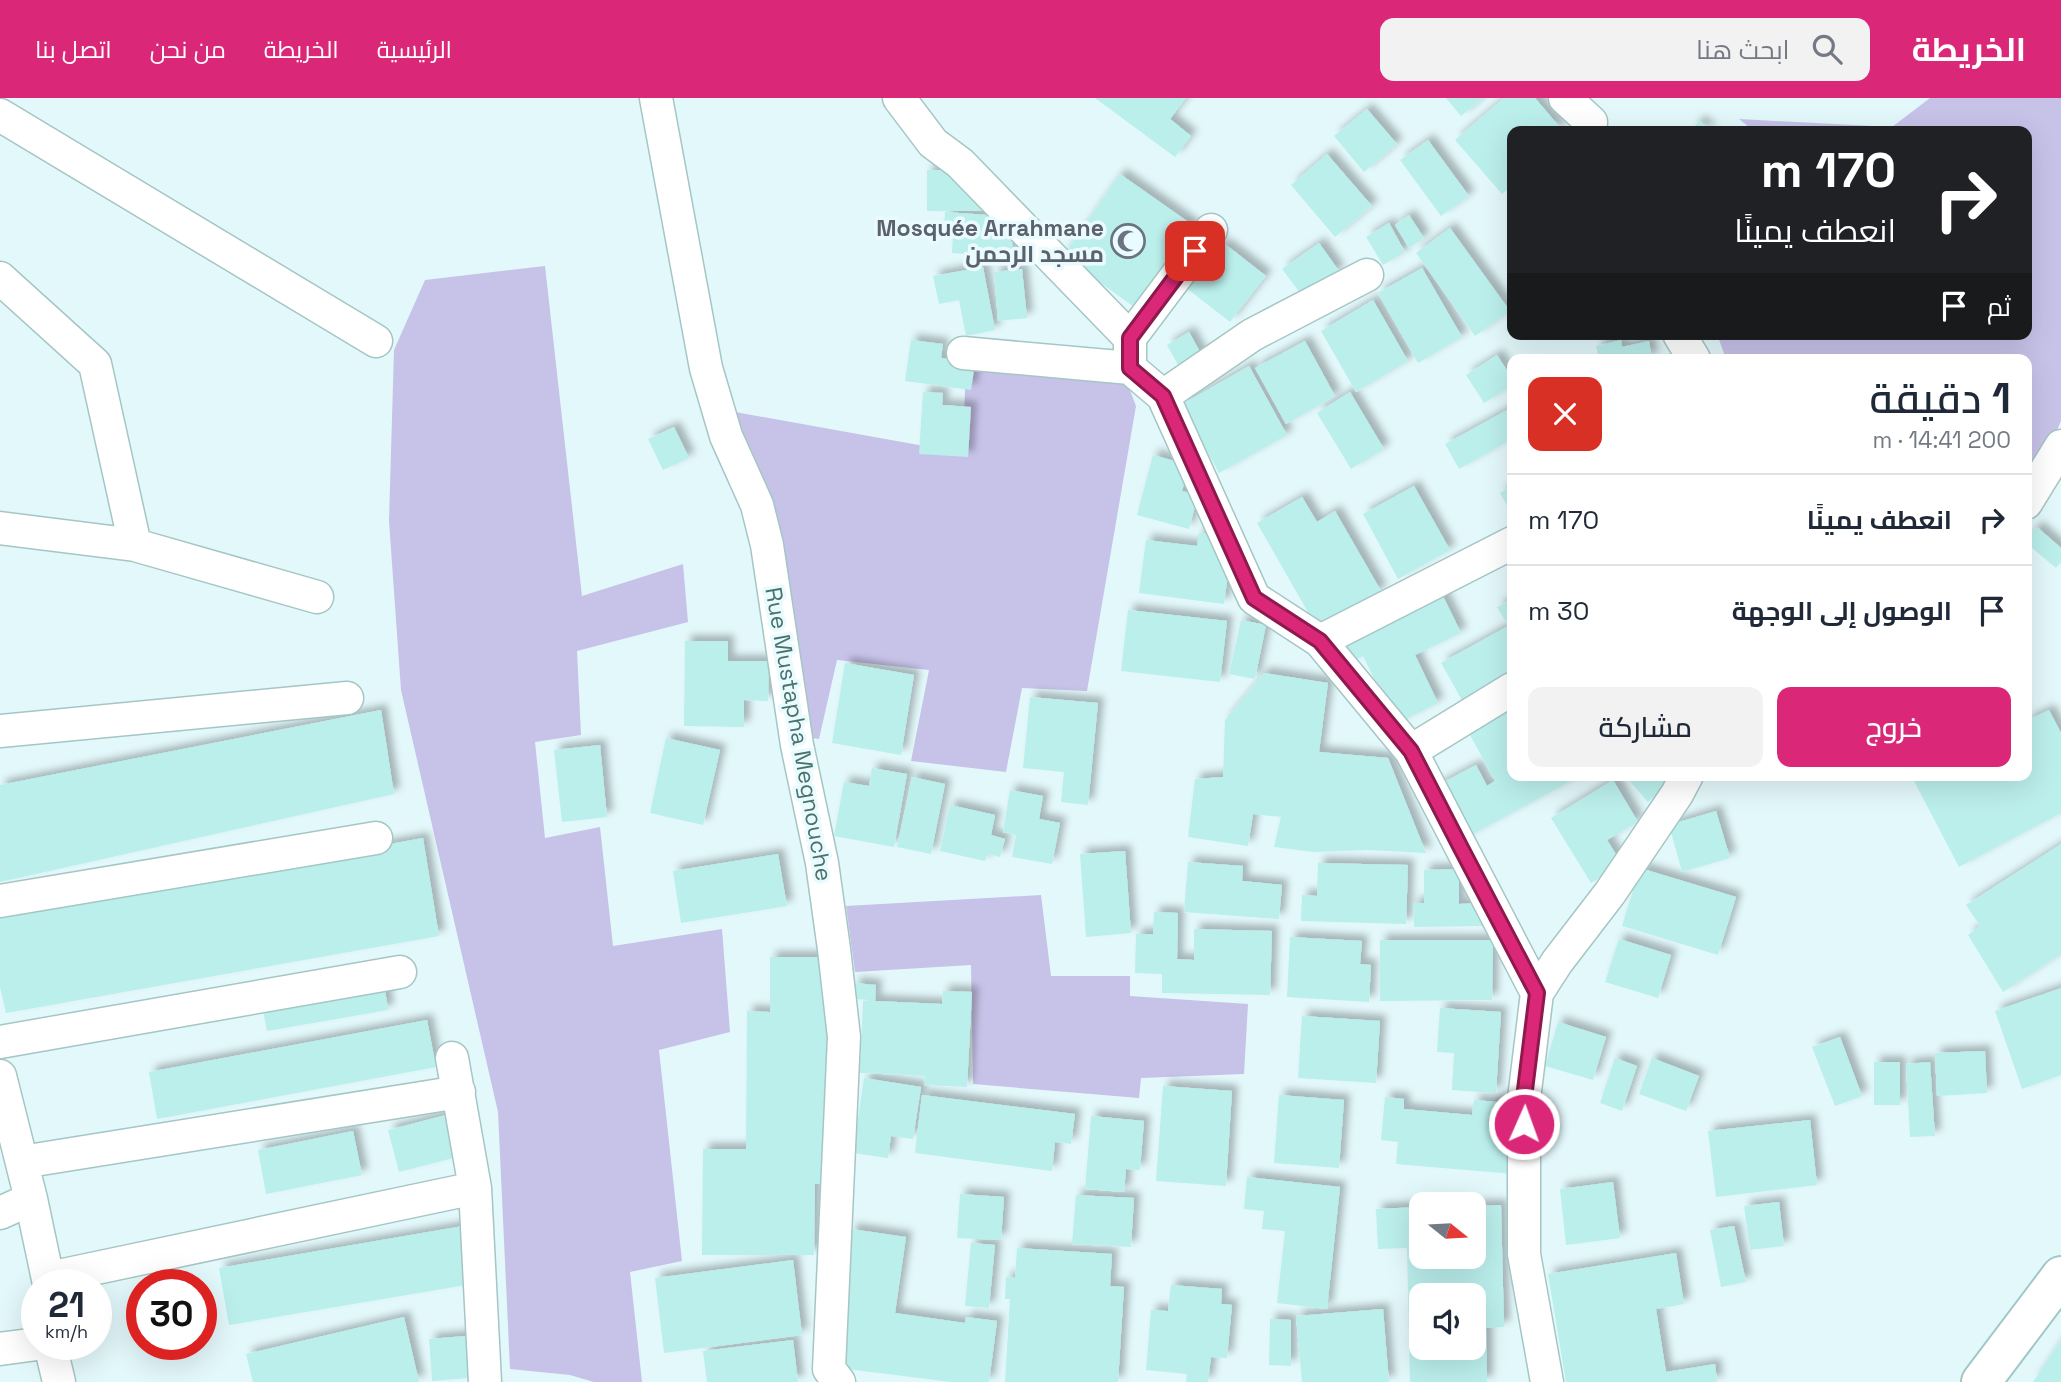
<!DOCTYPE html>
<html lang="ar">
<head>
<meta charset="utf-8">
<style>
  :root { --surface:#fff; --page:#f2f2f3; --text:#1f2937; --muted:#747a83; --line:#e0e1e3; --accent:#db2777 }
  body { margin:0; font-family:"Space Grotesk",Cairo,sans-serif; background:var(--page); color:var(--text); direction:rtl; height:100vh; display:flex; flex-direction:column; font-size:26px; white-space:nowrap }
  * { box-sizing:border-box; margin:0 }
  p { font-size:23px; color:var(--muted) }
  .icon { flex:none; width:38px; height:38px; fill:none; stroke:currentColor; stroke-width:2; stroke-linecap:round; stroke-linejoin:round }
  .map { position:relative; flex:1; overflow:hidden; direction:ltr }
  .sheet { position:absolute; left:1507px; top:256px; width:525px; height:427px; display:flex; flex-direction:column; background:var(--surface); border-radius:14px; box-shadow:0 7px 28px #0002; direction:rtl }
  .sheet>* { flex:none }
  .banner { position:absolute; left:1507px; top:28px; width:525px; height:214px; border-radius:14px; box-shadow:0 7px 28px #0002; direction:rtl; background:#202124; color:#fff; overflow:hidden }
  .needle { width:46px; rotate:108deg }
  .fabs { position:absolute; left:1409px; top:1094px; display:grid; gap:14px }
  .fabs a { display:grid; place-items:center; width:77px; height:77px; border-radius:14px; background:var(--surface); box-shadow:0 7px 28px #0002; font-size:35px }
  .speed { position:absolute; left:21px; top:1171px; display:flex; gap:14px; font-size:35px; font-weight:700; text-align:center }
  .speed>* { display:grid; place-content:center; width:91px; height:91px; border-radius:50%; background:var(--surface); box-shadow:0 7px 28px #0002; line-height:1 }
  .speed small { font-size:18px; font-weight:400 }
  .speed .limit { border:10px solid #d22; background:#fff; color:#111 }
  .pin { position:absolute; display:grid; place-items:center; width:60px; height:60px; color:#fff; margin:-30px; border-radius:14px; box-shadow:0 4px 10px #0006 }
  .me { position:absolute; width:77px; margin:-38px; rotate:2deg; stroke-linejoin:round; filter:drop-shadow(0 0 5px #0008) }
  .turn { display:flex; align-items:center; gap:24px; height:147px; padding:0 21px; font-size:32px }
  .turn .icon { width:91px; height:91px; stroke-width:2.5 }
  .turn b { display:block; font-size:49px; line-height:60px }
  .then { display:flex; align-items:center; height:66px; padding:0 21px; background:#0003; gap:14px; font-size:26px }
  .round { display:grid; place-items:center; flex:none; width:74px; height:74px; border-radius:14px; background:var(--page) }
  .overview { display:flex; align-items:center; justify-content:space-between; height:119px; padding:0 21px }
  h1 { font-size:42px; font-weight:600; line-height:52px }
  .action { display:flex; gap:14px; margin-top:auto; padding:14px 21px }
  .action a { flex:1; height:80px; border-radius:14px; background:var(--accent); color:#fff; font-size:28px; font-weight:600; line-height:80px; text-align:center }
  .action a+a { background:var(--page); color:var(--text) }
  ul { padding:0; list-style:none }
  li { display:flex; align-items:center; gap:21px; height:91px; padding:0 21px; border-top:2px solid var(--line) }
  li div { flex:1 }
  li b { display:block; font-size:26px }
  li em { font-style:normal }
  header { display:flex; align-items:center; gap:42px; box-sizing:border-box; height:98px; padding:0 35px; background:var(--accent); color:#fff }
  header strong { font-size:33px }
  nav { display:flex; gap:38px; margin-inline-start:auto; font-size:24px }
  .search { width:490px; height:63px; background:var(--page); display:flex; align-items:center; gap:18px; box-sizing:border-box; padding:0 24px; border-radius:14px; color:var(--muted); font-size:26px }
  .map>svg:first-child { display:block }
  .green { fill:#c7c2e8 }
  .building { fill:#bbefec; fill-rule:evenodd; filter:url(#shadow) }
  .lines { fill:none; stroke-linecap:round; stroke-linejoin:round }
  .street-casing { stroke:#a5c6c5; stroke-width:35 }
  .secondary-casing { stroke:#a1c8c7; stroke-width:42 }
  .street { stroke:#fff; stroke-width:32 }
  .secondary { stroke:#fff; stroke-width:38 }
  .route-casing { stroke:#8e194d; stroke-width:18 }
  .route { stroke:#db2777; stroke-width:12 }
  .labels { text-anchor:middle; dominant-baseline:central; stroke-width:7; stroke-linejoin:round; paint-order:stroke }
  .worship-label { font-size:23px; font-weight:bold; fill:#5b616d; stroke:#e9fbfe; text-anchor:end }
  .street-label { font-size:23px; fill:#4a726d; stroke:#e9fbfe }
</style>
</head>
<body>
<header>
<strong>الخريطة</strong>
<div class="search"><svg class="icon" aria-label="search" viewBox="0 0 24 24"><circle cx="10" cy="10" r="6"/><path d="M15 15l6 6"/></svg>ابحث هنا</div>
<nav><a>الرئيسية</a><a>الخريطة</a><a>من نحن</a><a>اتصل بنا</a></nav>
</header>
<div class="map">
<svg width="2061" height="1284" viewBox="0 0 2061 1284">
  <defs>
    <filter id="shadow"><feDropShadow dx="6" dy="-6" stdDeviation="3.5" flood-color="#0004"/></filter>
  </defs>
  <rect width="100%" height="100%" fill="#e3f8fb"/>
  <!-- green -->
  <path class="green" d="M1930,0H2061V323L2044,363L2027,386L2026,261H1726L1717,236H2026V33H1754L1739,21L1892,29Z
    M545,168L582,498L683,466L688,524L577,553L581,637L535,644L545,740L600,729L613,848L722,831L730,934L659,952L682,1163L630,1174L642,1284H594L570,1277L510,1271L498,1014L401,592L389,423L394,252L425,182Z
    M966,260L1118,281L1129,290L1136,308L1087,593L1022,590L1006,674L911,663L929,572L837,562L819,641L804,639L724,312L963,355Z
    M1041,797L1051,878H1130V898L1248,906L1244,976L1141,980L1139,1000L973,986L971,867L855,874L846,808Z"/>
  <!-- building -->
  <path class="building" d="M1095,0H1186L1170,21L1191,38L1175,59Z
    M1446,0H1483L1461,18Z
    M1504,0H1535L1563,33H1512V88L1502,96L1455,42Z
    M1367,11L1397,46L1364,74L1334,38Z
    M1699,23L1712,33H1691Z
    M1428,42L1469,98L1441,118L1400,62Z
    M1327,56L1372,108L1335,139L1291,87Z
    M927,72H956L987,113H927Z
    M1120,76L1194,128L1137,211L1063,158Z
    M945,114L988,117L987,139L1013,140L1011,159L952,155L953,135L944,134Z
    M1409,117L1424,140L1409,150L1395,127Z
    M1389,125L1405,154L1383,167L1366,139Z
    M1450,130L1510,213L1475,238L1416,155Z
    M1319,145L1339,173L1303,199L1282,171Z
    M1225,146L1266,178L1230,224L1176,182L1194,159L1207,169Z
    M983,169L995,232L966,238L959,202L939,206L933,178Z
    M1422,170L1462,239L1418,265L1378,195Z
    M1022,171L1027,220L998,223L994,174Z
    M1373,202L1408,263L1356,294L1321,233Z
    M1189,234L1205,263L1183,276L1167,247Z
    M911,242L943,246L941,260L975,265L971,292L905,283Z
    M1621,242L1622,249L1649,243L1652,261H1599L1596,248Z
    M1305,243L1335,298L1286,326L1255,270Z
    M1497,257L1512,280V287L1484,305L1466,277Z
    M1249,268L1287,337L1219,375L1181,307Z
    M923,294L943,295L942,307L971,309L968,359L919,356Z
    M1350,294L1384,351L1351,371L1317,315Z
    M1509,311L1512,317V341L1459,371L1445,346Z
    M674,329L689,360L663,372L648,341Z
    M1153,357L1189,367L1182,393L1198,397L1189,431L1137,417Z
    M1414,388L1450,452L1398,481L1363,416Z
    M1512,388V417L1500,395Z
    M1302,399L1317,424L1335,413L1381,493L1317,530L1257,425Z
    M2037,429L2061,450V464L2056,470L2026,445V441Z
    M1199,435L1233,440L1224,506L1139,495L1146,442L1197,448Z
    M1439,490L1461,535L1415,557L1438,605L1396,626L1363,558L1353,563L1341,537Z
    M1512,501V576L1463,604L1441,565L1508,528L1497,509Z
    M1128,512L1227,523L1220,584L1121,573Z
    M1241,522L1266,527L1255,581L1229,576Z
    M685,543H728V563H769L768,603L744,602V629L684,628Z
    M845,565L914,577L901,657L832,645Z
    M1264,575L1328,585L1319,654L1388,660L1426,755L1368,752L1314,754L1274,749L1281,719L1253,716L1248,748L1188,739L1195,681L1223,679L1225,622Z
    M1030,599L1098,605L1088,707L1061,704L1064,674L1023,670Z
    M1512,611V677H1582L1464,741L1436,688L1476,667L1487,688L1495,683L1469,635Z
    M381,612L394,696L0,784V687Z
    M2049,612L2061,635V715L1959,769L1914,683L1926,677H2026V623Z
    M666,640L720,652L703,727L650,715Z
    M600,647L607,719L562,724L554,652Z
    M872,670L907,676L894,749L834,738L844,684L869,688Z
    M1624,677H1677L1648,704Z
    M912,679L945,686L931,756L897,749Z
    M1613,682L1638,724L1607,742L1622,766L1591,785L1551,720Z
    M1010,692L1043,698L1039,721L1060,725L1052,766L1012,759L1016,737L1003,734Z
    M950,707L995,717L991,737L1005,741L1000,759L987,756L985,763L940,753Z
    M1716,713L1730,760L1682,774L1669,727Z
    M423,740L439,838L6,915L0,889V817Z
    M2061,746V856L2003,894L1968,837L1980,828L1966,807Z
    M1125,753L1131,835L1086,839L1080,756Z
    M778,756L787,808L681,825L673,773Z
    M1188,764L1243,768L1242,783L1282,787L1279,821L1184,814Z
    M1318,765L1408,767L1406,826L1301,823L1302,797L1317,798Z
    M1640,770L1736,799L1718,857L1622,828Z
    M1459,771V806L1483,805V828L1414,829L1413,805H1424V772Z
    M1154,814L1178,815L1177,861L1194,862V831L1272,833L1270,897L1162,895V876L1135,875L1136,836H1153Z
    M1290,839L1362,843L1360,866L1371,867L1369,904L1287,899Z
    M1619,841L1671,857L1658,900L1605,884Z
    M1380,842H1493L1492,902L1380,903Z
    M770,859H827L826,1086H815L814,1157H702L703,1051H746L747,913L770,914Z
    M384,885L388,912L267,933L262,907Z
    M854,885L876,887L875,903L942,906L943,893L972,894L967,989L924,987L925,978L860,975L863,903L871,902L853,901Z
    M2061,890V977L2022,991L1995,913Z
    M1440,910L1501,914L1496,995L1452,992L1454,955L1437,954Z
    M1302,918L1380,923L1376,985L1298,980Z
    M427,922L436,969L157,1021L149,974Z
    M1558,924L1606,939L1593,982L1545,968Z
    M1840,939L1862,998L1835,1008L1812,949Z
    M1985,953L1987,995L1937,998L1935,955Z
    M1615,960L1637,968L1622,1013L1600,1005Z
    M1652,960L1699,978L1686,1013L1639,996Z
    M1874,964H1900V1007H1874Z
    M1930,964L1935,1038L1910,1039L1906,966Z
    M864,980L921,989L913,1041L891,1038L888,1060L853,1055Z
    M1163,988L1232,993L1226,1088L1156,1083Z
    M922,997L1075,1016L1071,1046L1055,1044L1052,1073L915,1055Z
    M1279,997L1344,1002L1339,1070L1274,1065Z
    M1385,999L1404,1001V1011L1472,1017L1474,1002L1520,1006L1514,1076L1396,1066L1398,1044L1381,1042Z
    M446,1017L457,1059L399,1074L388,1032Z
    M1091,1018L1144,1023L1140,1072L1126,1071L1124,1094L1085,1091Z
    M1810,1022L1817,1087L1716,1099L1708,1033Z
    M353,1033L362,1077L266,1096L258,1052Z
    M1247,1079L1340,1089L1327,1211L1277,1205L1285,1133L1262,1131L1264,1113L1244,1111Z
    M1613,1084L1620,1140L1566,1147L1560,1091Z
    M960,1096L1004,1099L1001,1142L957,1140Z
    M1076,1097L1134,1100L1131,1149L1072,1146Z
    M1779,1104L1784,1148L1750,1152L1744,1108Z
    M1501,1107L1504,1229L1486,1230L1487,1284H1410L1407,1150L1378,1151L1376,1111L1421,1109V1158H1474V1108ZM1421,1197H1474V1250H1421Z
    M463,1128L472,1186L229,1227L219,1170Z
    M1734,1128L1746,1184L1721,1189L1710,1132Z
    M851,1131L906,1139L895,1215L965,1225L966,1219L997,1223L989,1284H951L831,1269Z
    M971,1145L995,1147L989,1210L965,1208Z
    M1017,1150L1112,1156L1110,1188L1124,1189L1118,1284H1005L1010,1201H1005L1006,1179L1015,1180Z
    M1676,1155L1684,1206L1656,1211L1666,1274L1715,1266L1717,1284H1566L1548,1176Z
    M793,1162L802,1237L664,1255L655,1180Z
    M1171,1187L1222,1191L1221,1206L1232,1207L1227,1260L1211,1259L1208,1284H1186L1187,1276L1146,1272L1151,1212L1168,1213Z
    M1383,1211L1389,1284H1302L1296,1218Z
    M404,1219L419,1284H253L246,1256Z
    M1270,1221L1291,1222V1268L1269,1267Z
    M478,1237L481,1279L432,1283L429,1241Z
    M793,1242L798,1284H707L703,1253Z
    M2061,1242V1284H2033Z"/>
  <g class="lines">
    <!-- street casing -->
    <g class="street-casing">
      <path id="street" d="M656,0L706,270L726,338L757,407L767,447L797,647L822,765L834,851L844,939L829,1271L839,1284
        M899,0L933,45L960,65L1130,240V270L1163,298L1254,500L1320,543L1411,653L1537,895
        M1565,0L1591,24L1590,33
        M0,17L376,243
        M0,180L95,266L135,447
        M1679,236L1694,261
        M1130,240L1211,132
        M963,255L1130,270
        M1163,298L1252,237L1367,177
        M2026,405L2061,348
        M0,430L135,447L317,499
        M1320,543L1512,445
        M0,633L347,600
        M1411,653L1512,591
        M0,803L376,740
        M0,944L400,874
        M452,960L475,1090L485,1284
        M0,978L31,1101L49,1186
        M22,1064L459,994
        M0,1115L31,1101
        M49,1180L475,1090
        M50,1246L59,1284
        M0,1251L37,1246
        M1547,1284L1524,1156V1001L1537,895L1557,864L1610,795L1677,696L1687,677"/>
    </g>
    <!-- secondary casing -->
    <g class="secondary-casing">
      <path id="secondary" d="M1981,1284L2061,1178"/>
    </g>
    <!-- street -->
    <use href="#street" class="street"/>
    <!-- secondary -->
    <use href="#secondary" class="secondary"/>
  </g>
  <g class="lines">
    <!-- route casing -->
    <g class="route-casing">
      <path id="route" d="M1195,153L1130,240V270L1163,298L1254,500L1320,543L1411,653L1461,750L1537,895L1524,1000V1026"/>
    </g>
    <!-- route -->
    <use href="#route" class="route"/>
  </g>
  <!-- icons -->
  <defs>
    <g id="mosque-ring" transform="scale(1.75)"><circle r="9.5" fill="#e9fbfe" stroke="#6b7280" stroke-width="1.5"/><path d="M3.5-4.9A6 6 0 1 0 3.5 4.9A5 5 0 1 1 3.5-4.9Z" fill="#6b7280"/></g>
  </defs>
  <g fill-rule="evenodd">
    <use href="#mosque-ring" x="1128" y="143"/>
  </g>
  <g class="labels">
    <!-- worship labels -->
    <g class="worship-label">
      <text x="1104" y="130">Mosquée Arrahmane<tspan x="1104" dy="26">مسجد الرحمن</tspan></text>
    </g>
    <!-- street labels -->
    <g class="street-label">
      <text transform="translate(799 636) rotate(80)">Rue Mustapha Megnouche</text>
    </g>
  </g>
</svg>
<div class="fabs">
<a><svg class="needle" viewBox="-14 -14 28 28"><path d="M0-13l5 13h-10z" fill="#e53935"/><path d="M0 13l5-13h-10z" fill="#747a83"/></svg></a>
<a><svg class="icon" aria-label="sound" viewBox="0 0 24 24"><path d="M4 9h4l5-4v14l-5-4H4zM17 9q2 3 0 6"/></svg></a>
</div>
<div class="speed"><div>21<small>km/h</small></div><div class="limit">30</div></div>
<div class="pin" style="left:1195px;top:153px;background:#d93025"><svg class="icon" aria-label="arrive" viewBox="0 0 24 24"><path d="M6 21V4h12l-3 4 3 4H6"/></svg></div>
<svg class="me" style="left:1524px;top:1026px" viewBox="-20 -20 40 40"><circle r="17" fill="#db2777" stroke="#fff" stroke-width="3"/><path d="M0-11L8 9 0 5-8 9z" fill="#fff"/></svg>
<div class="banner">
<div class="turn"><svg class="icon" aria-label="right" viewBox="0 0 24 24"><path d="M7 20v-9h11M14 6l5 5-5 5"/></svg><div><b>170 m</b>انعطف يمينًا</div></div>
<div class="then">ثم<svg class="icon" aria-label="arrive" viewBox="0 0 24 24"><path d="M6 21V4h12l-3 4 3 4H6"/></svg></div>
</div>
<section class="sheet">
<div class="overview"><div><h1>1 دقيقة</h1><p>200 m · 14:41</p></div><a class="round" style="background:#d93025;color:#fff"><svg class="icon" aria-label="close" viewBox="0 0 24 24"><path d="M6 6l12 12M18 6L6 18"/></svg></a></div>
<ul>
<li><svg class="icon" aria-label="right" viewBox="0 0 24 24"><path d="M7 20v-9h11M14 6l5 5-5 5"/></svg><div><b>انعطف يمينًا</b></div><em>170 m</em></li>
<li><svg class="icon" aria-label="arrive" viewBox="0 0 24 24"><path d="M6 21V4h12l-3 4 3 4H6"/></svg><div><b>الوصول إلى الوجهة</b></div><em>30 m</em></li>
</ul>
<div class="action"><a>خروج</a><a>مشاركة</a></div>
</section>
</div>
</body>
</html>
